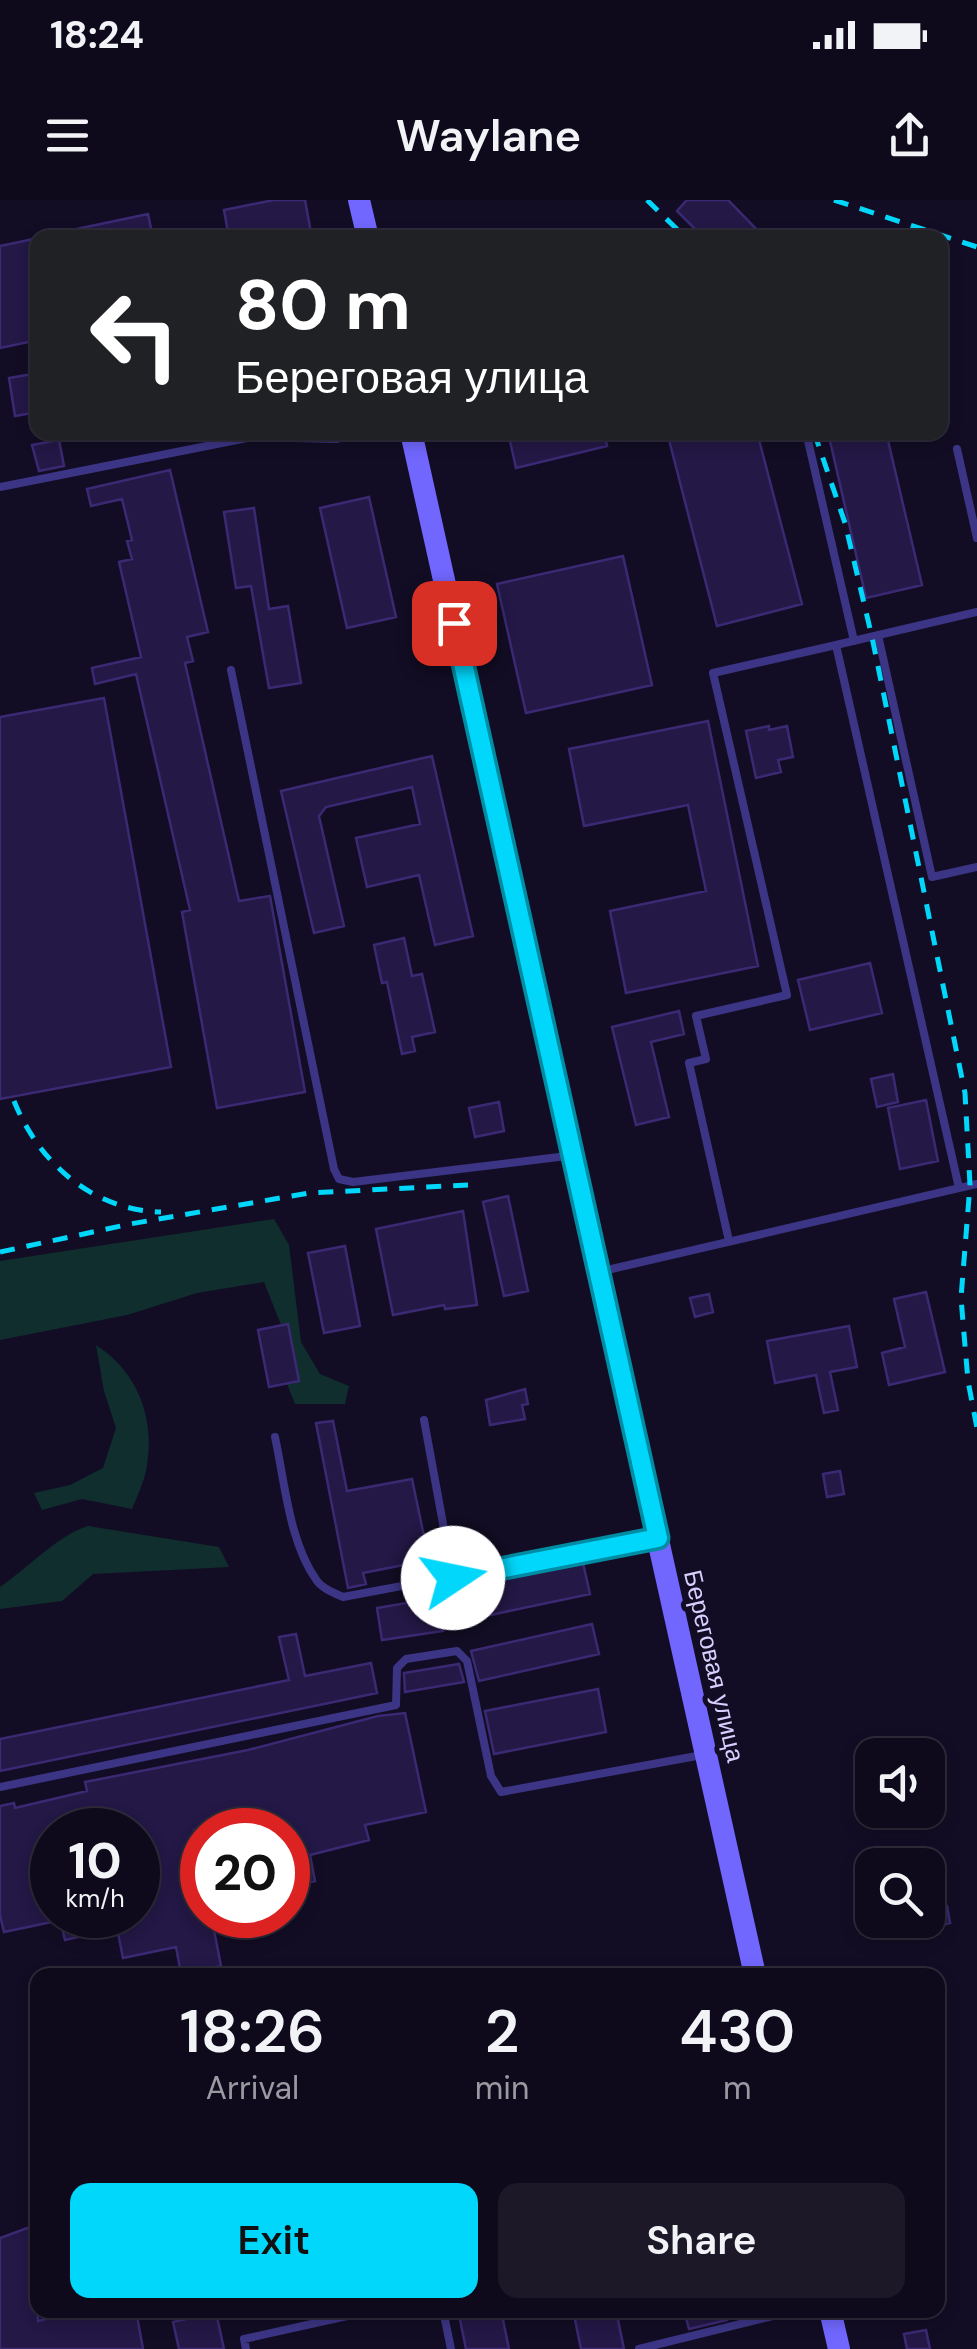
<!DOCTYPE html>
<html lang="en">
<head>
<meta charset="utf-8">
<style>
  :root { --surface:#0e0a1b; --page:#1c1828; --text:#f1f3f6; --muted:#9b9aa3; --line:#2e2b3a; --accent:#00d7fb }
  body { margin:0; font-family:"DM Sans",sans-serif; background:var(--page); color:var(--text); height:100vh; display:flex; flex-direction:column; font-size:38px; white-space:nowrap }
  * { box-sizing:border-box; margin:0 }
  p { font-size:32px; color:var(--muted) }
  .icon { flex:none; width:55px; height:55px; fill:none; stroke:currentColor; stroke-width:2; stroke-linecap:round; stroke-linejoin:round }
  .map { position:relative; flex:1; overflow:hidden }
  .details { position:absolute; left:30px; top:1768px; width:915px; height:350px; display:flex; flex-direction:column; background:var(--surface); border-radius:20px; box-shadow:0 5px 15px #0003,0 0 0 2px var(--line) }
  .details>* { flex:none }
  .top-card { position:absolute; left:30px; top:30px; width:918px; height:210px; border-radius:20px; box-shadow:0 5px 15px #0003,0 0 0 2px var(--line); background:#202124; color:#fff; overflow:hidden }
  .buttons { position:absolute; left:855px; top:1538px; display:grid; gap:20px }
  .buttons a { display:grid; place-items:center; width:90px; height:90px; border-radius:20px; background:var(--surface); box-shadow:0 5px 15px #0003,0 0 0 2px var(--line); font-size:50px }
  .speed { position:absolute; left:30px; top:1608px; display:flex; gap:20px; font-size:50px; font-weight:700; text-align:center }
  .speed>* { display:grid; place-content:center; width:130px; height:130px; border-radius:50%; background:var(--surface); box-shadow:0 5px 15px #0003,0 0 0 2px var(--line); line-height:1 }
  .speed small { font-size:25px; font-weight:400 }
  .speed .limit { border:15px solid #d22; background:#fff; color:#111 }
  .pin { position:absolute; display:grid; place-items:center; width:85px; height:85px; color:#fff; margin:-42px; border-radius:20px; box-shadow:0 5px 15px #0006 }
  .me { position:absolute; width:110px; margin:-55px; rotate:79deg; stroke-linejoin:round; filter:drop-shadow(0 0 8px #0008) }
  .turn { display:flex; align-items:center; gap:35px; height:210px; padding:0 40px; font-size:45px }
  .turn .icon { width:130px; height:130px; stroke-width:2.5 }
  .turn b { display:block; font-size:70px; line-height:85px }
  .eta { display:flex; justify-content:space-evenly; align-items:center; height:170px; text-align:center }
  .eta b { font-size:60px; font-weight:600; line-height:70px }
  .primary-button { display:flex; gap:20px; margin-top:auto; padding:20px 40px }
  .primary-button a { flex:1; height:115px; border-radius:20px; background:var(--accent); color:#111; font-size:40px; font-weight:600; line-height:115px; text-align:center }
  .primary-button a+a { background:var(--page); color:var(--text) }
  .status { display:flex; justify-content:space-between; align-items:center; height:70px; padding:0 50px; background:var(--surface); direction:ltr }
  .status svg { height:28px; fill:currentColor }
  header { display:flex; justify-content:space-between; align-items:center; height:130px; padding:0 40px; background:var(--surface); font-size:45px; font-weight:600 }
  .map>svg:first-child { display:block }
  .green { fill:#102e2e }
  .building { fill:#231846; stroke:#3b2973; stroke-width:2.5 }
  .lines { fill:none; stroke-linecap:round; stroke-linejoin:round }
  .lane { stroke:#3c3585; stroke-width:8 }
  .secondary { stroke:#7167ff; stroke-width:22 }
  .rail { stroke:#00d7fb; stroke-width:5; stroke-dasharray:15 12; stroke-linecap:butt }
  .route-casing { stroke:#008ca3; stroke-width:25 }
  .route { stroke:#00d7fb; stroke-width:18 }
  .labels { text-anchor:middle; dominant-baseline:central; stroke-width:10; stroke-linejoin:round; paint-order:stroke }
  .street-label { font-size:25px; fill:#d7d0ff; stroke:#120d24 }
</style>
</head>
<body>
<div class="status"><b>18:24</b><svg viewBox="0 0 49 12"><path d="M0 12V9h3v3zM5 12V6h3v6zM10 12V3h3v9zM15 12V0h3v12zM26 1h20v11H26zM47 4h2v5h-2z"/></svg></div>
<header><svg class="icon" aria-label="menu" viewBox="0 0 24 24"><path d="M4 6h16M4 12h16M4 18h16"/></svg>Waylane<svg class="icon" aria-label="share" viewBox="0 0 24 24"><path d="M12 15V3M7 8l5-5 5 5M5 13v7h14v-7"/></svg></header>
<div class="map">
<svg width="977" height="2149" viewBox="0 0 977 2149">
  <rect width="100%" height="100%" fill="#120d24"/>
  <!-- green -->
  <path class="green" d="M274,1019L289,1045L301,1142L320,1174L349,1186L345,1204H295L287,1184V1140L264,1082L197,1093L127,1115L0,1140V1061Z
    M96,1145C139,1173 156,1220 146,1271C143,1284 137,1297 132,1309L82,1299L42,1310L34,1293L70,1285L103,1268L116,1228L104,1191Z
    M88,1326L219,1347L229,1367L93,1374L62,1401L0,1409V1387C28,1368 58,1335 88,1326Z"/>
  <!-- building -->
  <path class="building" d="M274,0H305L312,38H229L224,10Z
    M687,0H728L765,38H704L677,11Z
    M148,14L153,38H68L67,31Z
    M38,38V140L0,148V46Z
    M38,173V212L15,216L9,178Z
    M508,232H604L607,246L516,268Z
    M667,232H757L802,404L717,426Z
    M828,232H886L922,385L866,398Z
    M59,240L64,266L39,271L32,245Z
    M170,270L208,432L187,437L193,461L185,463L239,701L270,696L305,892L217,908L182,712L190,710L136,474L95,484L92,468L141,457L119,362L132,359L127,341L132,340L122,299L91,306L87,289Z
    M369,297L396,417L347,428L320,308Z
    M254,308L269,409L288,406L301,483L269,488L251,386L236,388L224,312Z
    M623,356L652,485L526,513L497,384Z
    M104,498L171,867L0,899V517Z
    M708,521L758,766L626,793L610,711L706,691L688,605L584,626L569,549Z
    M769,526V530L787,526L793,557L778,560L781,572L756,578L746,531Z
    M432,556L473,736L435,745L419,675L367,687L356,638L420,624L412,587L326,607L319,616L344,726L314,733L281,591Z
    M404,738L412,776L422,774L435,832L412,837L415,851L402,854L387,782L382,783L374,745Z
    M870,763L882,813L810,830L798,780Z
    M679,811L684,834L651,842L669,917L636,925L612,827Z
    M893,874L898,902L877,907L871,879Z
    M926,900L938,961L900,969L888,908Z
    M499,902L504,931L475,937L469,908Z
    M508,996L528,1091L504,1096L483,1002Z
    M463,1011L477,1105L445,1109L444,1105L393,1115L376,1029Z
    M345,1046L360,1126L324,1133L308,1053Z
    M926,1092L945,1172L889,1185L882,1153L905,1147L894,1099Z
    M709,1094L713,1112L695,1117L690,1098Z
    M288,1124L299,1181L269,1187L258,1130Z
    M849,1126L857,1167L830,1172L838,1210L824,1213L816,1175L775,1183L767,1141Z
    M525,1189L528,1204L522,1205L525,1219L490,1225L486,1200Z
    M333,1221L347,1291L412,1279L429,1360L363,1373L366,1384L348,1388L316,1223Z
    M840,1271L844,1294L827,1297L823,1274Z
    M583,1363L590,1394L443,1425V1431L382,1440L377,1408L454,1395L453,1390Z
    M592,1424L599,1454L479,1481L471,1451Z
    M296,1434L305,1476L371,1463L377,1493L0,1571V1539L289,1480L279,1437Z
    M459,1464L464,1482L405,1492L404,1473Z
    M598,1489L606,1532L494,1554L485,1511Z
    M405,1513L426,1612L365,1625L369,1640L310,1655L315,1681L288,1687V1630H194L202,1672V1715H255V1722L214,1730L221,1766L181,1774L176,1747L123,1758L117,1728L65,1740L59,1715H138V1630H52V1722L4,1732L0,1715V1606L14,1603L15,1608L87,1591L85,1582L248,1550L378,1516Z
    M947,1706L950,1723L889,1736L885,1720H928V1710Z
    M38,2024V2121L79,2110H136L143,2149H0V2038Z
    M458,2110H501L509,2149H466Z
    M573,2110H616L624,2149H581Z
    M684,2110H725L727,2120L689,2129Z
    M216,2112L224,2149H179L173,2122Z
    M926,2130L930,2149H907L904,2134Z"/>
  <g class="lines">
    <!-- lane -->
    <path class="lane" d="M806,232L854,441
      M957,249L977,338
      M0,287L252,237L336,239L365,232
      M878,435L932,677L977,667
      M231,470L334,969L339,979L353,982L567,956
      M959,988L836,445L977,412
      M729,1041L689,863L706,859L696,816L787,795L713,473L836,445
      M603,1071L977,984
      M424,1220L453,1378
      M275,1237C285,1283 289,1342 317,1381C323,1389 334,1393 343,1397L653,1339
      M0,1587L396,1505L397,1468L406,1459L457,1451L467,1461L491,1576L501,1592L702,1555
      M443,2110L451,2149
      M246,2149L244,2139L374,2110
      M639,2149L797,2110"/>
    <!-- secondary -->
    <path class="secondary" d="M359,0L368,38
      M411,232L755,1775
      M830,2110L839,2149"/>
    <!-- rail -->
    <path class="rail" d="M647,0L686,38
      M834,0L977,47
      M814,232L845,323L872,437L965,893L970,985L961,1098L968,1181L977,1228
      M14,901C39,963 92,1010 161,1012
      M0,1052L130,1024L309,993L468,985"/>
  </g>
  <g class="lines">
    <!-- route casing -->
    <g class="route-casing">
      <path id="route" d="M453,1378L658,1338L454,423"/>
    </g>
    <!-- route -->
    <use href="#route" class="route"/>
  </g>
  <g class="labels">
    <!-- street labels -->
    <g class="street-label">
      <text transform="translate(714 1466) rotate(77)">Береговая улица</text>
    </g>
  </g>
</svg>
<div class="buttons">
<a><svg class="icon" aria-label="sound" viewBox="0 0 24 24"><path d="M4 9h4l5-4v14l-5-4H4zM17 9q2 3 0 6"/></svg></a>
<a><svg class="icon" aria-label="search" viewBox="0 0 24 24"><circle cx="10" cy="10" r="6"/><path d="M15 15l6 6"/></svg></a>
</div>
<div class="speed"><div>10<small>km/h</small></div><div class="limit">20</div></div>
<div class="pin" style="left:454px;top:423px;background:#d93025"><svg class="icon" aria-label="arrive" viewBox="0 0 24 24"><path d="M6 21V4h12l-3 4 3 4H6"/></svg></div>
<svg class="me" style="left:453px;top:1378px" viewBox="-20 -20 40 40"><circle r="19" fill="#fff"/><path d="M0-13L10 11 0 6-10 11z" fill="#00d7fb"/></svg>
<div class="top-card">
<div class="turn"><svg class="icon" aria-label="left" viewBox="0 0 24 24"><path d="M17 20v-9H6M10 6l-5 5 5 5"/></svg><div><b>80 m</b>Береговая улица</div></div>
</div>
<section class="details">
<div class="eta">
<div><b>18:26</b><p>Arrival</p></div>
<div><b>2</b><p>min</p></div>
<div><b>430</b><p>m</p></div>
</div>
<div class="primary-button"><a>Exit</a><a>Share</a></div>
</section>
</div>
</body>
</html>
